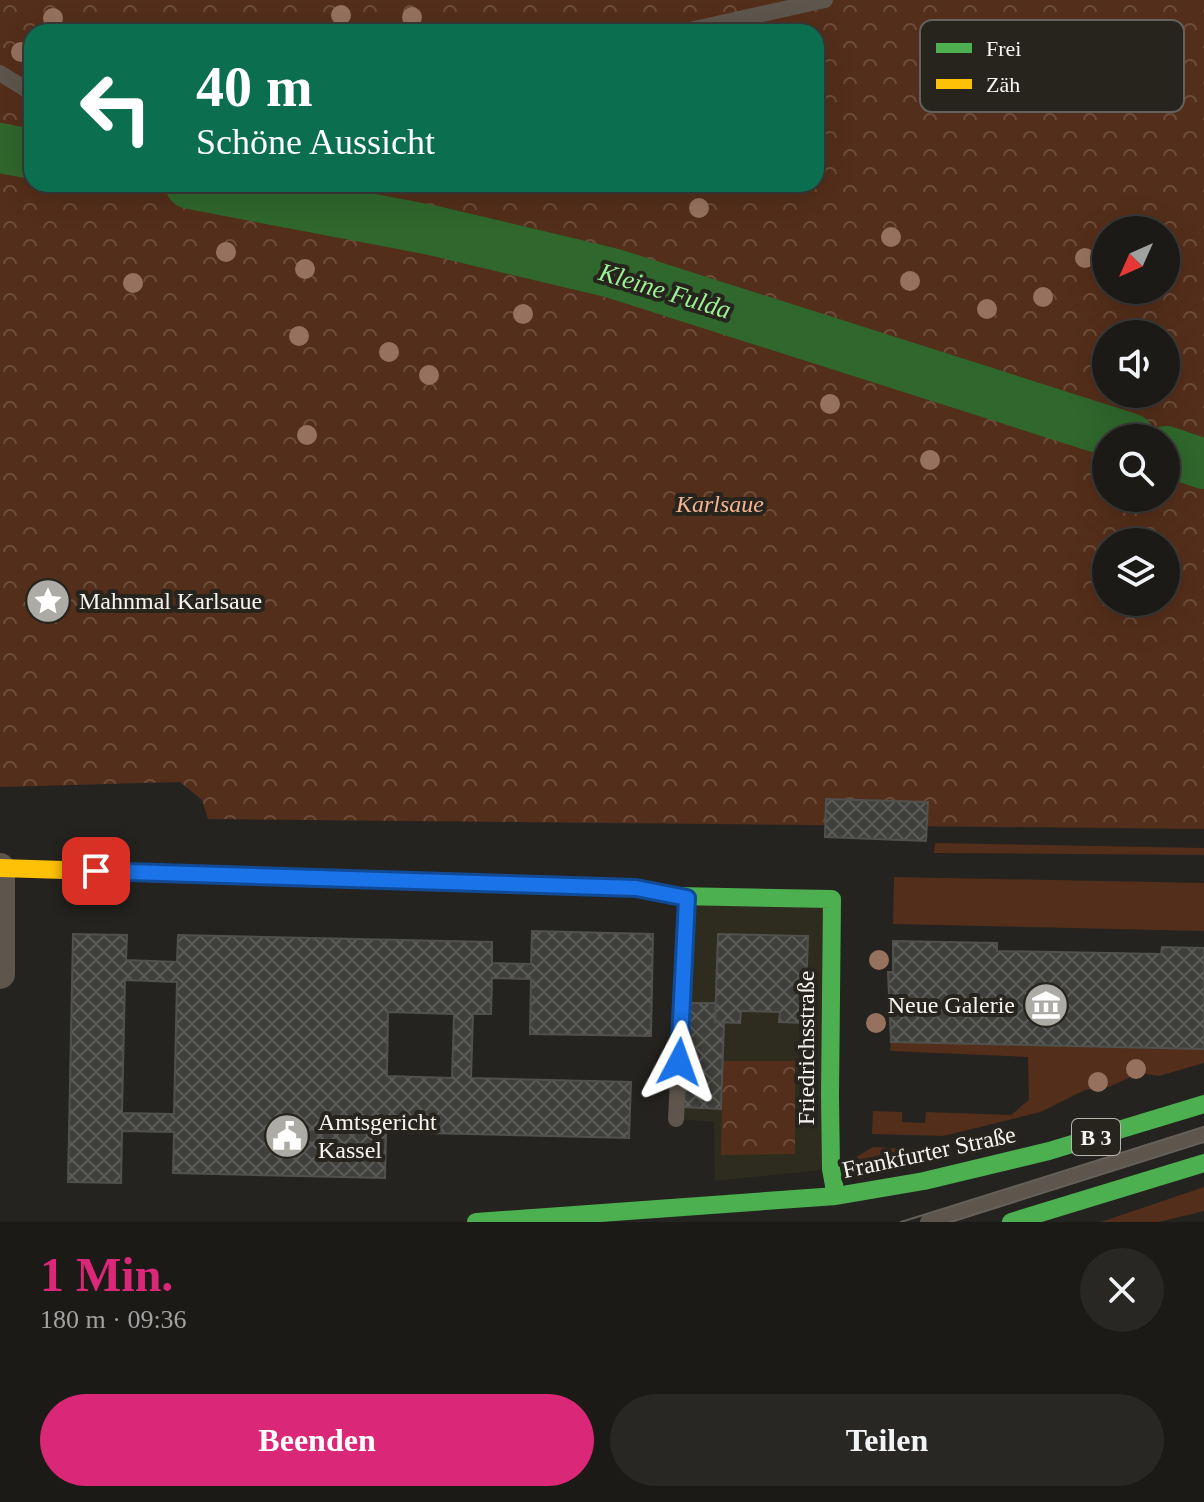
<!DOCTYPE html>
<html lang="de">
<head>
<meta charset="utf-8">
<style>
  :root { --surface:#1b1a17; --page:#282724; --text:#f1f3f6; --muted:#a0a1a1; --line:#393836; --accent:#db2777 }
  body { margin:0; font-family:"Times New Roman",serif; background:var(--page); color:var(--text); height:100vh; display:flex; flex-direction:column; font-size:30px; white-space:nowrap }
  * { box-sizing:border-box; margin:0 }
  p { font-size:26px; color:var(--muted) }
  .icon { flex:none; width:44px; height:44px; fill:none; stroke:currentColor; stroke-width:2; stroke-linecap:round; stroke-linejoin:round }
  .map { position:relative; height:1222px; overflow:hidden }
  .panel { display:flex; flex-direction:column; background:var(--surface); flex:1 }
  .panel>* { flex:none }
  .banner { position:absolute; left:24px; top:24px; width:800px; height:168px; border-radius:24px; box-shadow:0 8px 32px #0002,0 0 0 2px var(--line); background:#0b6e4f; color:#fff; overflow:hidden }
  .needle { width:52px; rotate:225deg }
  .fabs { position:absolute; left:1092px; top:216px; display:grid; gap:16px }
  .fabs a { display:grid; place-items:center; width:88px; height:88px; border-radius:50%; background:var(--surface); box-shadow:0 8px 32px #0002,0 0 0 2px var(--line); font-size:40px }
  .pin { position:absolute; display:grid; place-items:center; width:68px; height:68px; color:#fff; margin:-34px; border-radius:16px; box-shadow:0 4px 12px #0006 }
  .me { position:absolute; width:88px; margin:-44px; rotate:4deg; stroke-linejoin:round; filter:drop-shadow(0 0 6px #0008) }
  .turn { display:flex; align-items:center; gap:28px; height:168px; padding:0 40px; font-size:36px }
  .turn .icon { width:104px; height:104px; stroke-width:2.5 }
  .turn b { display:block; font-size:56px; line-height:68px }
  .round { display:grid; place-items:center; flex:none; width:84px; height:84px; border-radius:42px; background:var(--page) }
  .head { display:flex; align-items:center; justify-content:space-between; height:136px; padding:0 40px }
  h1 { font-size:48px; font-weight:700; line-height:60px; color:var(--accent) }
  .action { display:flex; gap:16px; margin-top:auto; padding:16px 40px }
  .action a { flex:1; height:92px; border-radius:48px; background:var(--accent); color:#fff; font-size:32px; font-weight:700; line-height:92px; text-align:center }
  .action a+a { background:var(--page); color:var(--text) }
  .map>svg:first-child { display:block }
  .built { fill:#2e2b1f }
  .green { fill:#532e1a }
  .park { fill:url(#park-crowns); fill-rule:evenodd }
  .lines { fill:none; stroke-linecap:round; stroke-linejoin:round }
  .river { stroke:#2f672c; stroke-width:50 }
  .building { fill:url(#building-cross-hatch); stroke:#50504d; stroke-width:2; fill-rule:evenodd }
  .lane { stroke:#5e564d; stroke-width:16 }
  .street { stroke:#5e564d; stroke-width:30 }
  .fast { stroke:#4caf50; stroke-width:18 }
  .slow { stroke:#ffc107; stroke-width:18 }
  .tram { stroke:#645f59; stroke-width:2 }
  .tree { fill:#96725e }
  .route-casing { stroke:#114b97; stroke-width:20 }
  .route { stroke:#1a73e8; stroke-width:14 }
  .labels { text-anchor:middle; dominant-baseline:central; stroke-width:8; stroke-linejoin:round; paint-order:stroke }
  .shield { fill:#26241d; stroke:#b7b6b0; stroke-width:2 }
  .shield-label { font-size:22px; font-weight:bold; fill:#f5f4ef }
  .park-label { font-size:24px; font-style:italic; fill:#f4b392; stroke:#26241d }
  .poi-label { font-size:24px; fill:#f5f4ef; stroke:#26241d; text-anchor:start }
  .street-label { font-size:24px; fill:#f5f4ef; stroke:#26241d }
  .water-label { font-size:26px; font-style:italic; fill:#9cf095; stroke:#26241d }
  .key { fill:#26241d; stroke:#64625c; stroke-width:2 }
  .key-label { font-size:22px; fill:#f5f4ef }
</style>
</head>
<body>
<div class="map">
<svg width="1204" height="1222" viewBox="0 0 1204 1222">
  <defs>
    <pattern id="park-crowns" width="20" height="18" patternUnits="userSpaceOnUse" patternTransform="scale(2)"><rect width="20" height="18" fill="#532e1a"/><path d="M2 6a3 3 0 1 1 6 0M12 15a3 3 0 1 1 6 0" fill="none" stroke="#6c4d3c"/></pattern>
    <pattern id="building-cross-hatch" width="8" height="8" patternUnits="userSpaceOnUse" patternTransform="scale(2)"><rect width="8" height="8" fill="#3f3f3b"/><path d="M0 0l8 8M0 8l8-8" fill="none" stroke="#5b5b58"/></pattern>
  </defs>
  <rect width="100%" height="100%" fill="#24231f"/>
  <!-- built -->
  <path class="built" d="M687,898L832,899L831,1169L715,1181L714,1122L676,1119Z"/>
  <!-- green -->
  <path class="green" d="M935,843L1204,848V855L934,853Z
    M894,877L1204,883V931L893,924Z
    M891,1042L1204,1049V1063L1159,1076L1139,1073L1109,1087L1085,1090L1041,1112L943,1136L872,1134L873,1111L902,1112V1122L925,1123L926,1112L1011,1115L1029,1100L1028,1057L890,1051Z
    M873,1147L950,1151L876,1169L856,1157Z
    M1204,1187V1211L1159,1222H1101Z"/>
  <!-- park -->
  <path class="park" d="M0,0H1204V829L208,819L202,800L180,782L0,787ZM32,32H816V184H32ZM1106,230H1166V290H1106ZM1106,334H1166V394H1106ZM1106,438H1166V498H1106ZM1106,542H1166V602H1106Z
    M723,1061H795V1154L721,1155Z"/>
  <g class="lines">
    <!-- river -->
    <path class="river" d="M0,148L32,154
      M190,184L431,230L612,273L1130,438
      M1166,451L1204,464"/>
  </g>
  <!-- building -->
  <path class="building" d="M826,799L928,802L926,841L825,837Z
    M532,931L653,934L651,1036L530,1034L531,979L492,978L491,1014H473L471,1078L631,1082L629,1138L386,1132L385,1178L173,1173L174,1132L122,1131L121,1183L68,1182L73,934L127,935L126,960L177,962L178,935L492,942V963L531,964ZM125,980L177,982L174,1114L122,1113ZM388,1012L454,1014L452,1078L387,1076Z
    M718,934L808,936L805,1023L779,1022L780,1012L741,1011L740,1023L715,1022Z
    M893,941L997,943V951L1161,954L1162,947L1204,948V1049L891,1042L888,972H893Z
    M686,1003H716L715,1022H724L721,1109L683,1107Z"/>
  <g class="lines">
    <!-- lane -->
    <path class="lane" d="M681,32L825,0
      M0,73L32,93
      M676,1119L687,899
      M928,1222L1204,1134"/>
    <!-- street -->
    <path class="street" d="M0,974V868"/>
    <!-- fast -->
    <path class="fast" d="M677,896L832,899L830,1096L831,1169L836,1196
      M476,1222L836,1196L924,1181L1049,1151L1204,1104
      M1011,1222L1204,1163"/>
    <!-- slow -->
    <path class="slow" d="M0,868L636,888L677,896"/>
    <!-- tram -->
    <path class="tram" d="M901,1222L1204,1127
      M950,1222L1204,1142"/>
  </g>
  <!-- trees -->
  <g class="tree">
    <circle cx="341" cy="15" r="10"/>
    <circle cx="412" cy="17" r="10"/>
    <circle cx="53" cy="18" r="10"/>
    <circle cx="21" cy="52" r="10"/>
    <circle cx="699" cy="208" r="10"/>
    <circle cx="891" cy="237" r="10"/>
    <circle cx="226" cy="252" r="10"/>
    <circle cx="1085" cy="258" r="10"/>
    <circle cx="305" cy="269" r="10"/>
    <circle cx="910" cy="281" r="10"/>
    <circle cx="133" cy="283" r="10"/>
    <circle cx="1043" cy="297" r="10"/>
    <circle cx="987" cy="309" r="10"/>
    <circle cx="523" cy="314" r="10"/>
    <circle cx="299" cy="336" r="10"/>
    <circle cx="389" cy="352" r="10"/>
    <circle cx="429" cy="375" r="10"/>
    <circle cx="830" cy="404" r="10"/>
    <circle cx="307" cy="435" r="10"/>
    <circle cx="930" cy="460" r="10"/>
    <circle cx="879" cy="960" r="10"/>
    <circle cx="876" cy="1023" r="10"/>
    <circle cx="1136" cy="1069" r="10"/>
    <circle cx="1098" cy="1082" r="10"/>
  </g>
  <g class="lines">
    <!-- route casing -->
    <g class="route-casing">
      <path id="route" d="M96,871L636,888L687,898L679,1062"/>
    </g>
    <!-- route -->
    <use href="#route" class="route"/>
  </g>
  <!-- icons -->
  <defs>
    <g id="sight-disc" transform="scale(2.3)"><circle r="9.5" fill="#acaba6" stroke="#26241d"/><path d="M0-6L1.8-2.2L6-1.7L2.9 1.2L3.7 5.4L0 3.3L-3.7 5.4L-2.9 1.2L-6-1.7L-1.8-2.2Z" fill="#fff"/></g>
    <g id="museum-disc" transform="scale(2.3)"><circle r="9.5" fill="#acaba6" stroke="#26241d"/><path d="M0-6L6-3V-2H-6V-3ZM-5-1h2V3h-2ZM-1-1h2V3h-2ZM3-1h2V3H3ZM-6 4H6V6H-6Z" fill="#fff"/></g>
    <g id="civic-disc" transform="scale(2.3)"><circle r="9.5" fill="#acaba6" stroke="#26241d"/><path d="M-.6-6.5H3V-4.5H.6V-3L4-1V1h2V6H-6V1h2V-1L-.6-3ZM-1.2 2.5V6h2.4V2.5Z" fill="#fff"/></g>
  </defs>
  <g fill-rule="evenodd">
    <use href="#sight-disc" x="48" y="601"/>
    <use href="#museum-disc" x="1046" y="1005"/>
    <use href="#civic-disc" x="287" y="1136"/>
  </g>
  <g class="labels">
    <!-- shield labels -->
    <rect class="shield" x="1072" y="1119" width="48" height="36" rx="6"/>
    <g class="shield-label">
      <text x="1096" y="1137">B 3</text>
    </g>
    <!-- park labels -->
    <g class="park-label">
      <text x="720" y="504">Karlsaue</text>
    </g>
    <!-- poi labels -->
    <g class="poi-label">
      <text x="79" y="601">Mahnmal Karlsaue</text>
      <text x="1015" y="1005" text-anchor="end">Neue Galerie</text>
      <text x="318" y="1122">Amtsgericht<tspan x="318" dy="28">Kassel</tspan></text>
    </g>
    <!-- street labels -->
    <g class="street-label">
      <text transform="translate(806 1048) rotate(-90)">Friedrichsstraße</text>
      <text transform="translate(929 1152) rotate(-12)">Frankfurter Straße</text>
    </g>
    <!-- water labels -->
    <g class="water-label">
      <text transform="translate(665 291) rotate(17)">Kleine Fulda</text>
    </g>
  </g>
  <!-- legend -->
  <rect x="920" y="20" width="264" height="92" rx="12" class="key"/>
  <rect x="936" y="43" width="36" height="10" fill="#4caf50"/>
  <rect x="936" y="79" width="36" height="10" fill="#ffc107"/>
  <g class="key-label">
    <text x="986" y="56">Frei</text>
    <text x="986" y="92">Zäh</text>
  </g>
</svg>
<div class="fabs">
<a><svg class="needle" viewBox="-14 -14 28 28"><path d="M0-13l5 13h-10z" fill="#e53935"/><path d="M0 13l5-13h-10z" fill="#a0a1a1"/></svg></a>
<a><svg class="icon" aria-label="sound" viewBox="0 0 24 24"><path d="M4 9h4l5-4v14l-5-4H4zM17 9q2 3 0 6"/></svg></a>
<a><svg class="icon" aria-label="search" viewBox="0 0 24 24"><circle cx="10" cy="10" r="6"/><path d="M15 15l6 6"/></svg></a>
<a><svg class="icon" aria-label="layers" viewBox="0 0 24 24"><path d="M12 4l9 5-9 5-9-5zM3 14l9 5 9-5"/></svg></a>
</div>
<div class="pin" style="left:96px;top:871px;background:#d93025"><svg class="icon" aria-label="arrive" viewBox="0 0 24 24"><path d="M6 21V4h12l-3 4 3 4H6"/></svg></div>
<svg class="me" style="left:679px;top:1062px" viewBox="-20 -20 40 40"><path d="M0-17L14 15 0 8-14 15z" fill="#1a73e8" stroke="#fff" stroke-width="4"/></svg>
<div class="banner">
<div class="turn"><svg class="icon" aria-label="left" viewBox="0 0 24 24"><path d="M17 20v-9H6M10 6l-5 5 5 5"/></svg><div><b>40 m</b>Schöne Aussicht</div></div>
</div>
</div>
<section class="panel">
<div class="head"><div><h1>1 Min.</h1><p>180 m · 09:36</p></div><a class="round"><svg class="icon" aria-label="close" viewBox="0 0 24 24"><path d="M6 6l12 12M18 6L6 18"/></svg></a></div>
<div class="action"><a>Beenden</a><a>Teilen</a></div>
</section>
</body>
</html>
